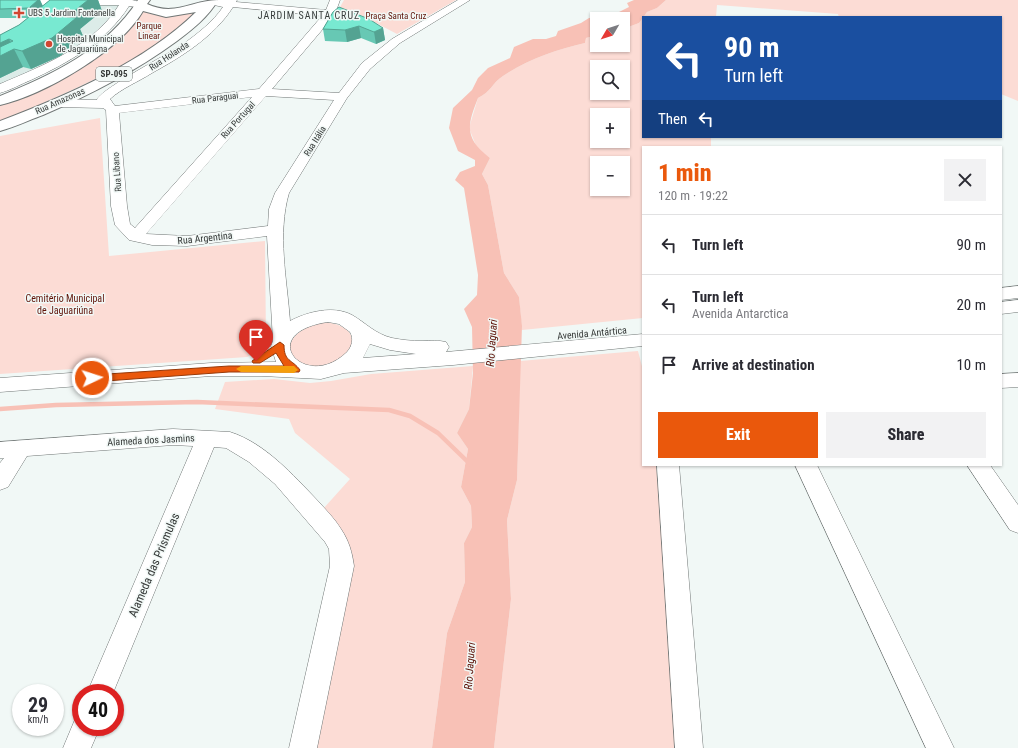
<!DOCTYPE html>
<html lang="en">
<head>
<meta charset="utf-8">
<style>
  :root { --surface:#fff; --page:#f2f2f3; --text:#2b2b33; --muted:#7c7c81; --line:#e1e1e2; --accent:#ea580c }
  body { margin:0; font-family:"Roboto Condensed",sans-serif; background:var(--page); color:var(--text); height:100vh; display:flex; flex-direction:column; font-size:15px; white-space:nowrap }
  * { box-sizing:border-box; margin:0 }
  p { font-size:13px; color:var(--muted) }
  .icon { flex:none; width:22px; height:22px; fill:none; stroke:currentColor; stroke-width:2; stroke-linecap:round; stroke-linejoin:round }
  .map { position:relative; flex:1; overflow:hidden }
  .side { position:absolute; left:642px; top:146px; width:360px; height:320px; display:flex; flex-direction:column; background:var(--surface); border-radius:0px; box-shadow:0 1px 3px #0004 }
  .side>* { flex:none }
  .hud { position:absolute; left:642px; top:16px; width:360px; height:122px; border-radius:0px; box-shadow:0 1px 3px #0004; background:#1a4fa0; color:#fff; overflow:hidden }
  .needle { width:26px; rotate:231deg }
  .controls { position:absolute; left:590px; top:12px; display:grid; gap:8px }
  .controls a { display:grid; place-items:center; width:40px; height:40px; border-radius:0px; background:var(--surface); box-shadow:0 1px 3px #0004; font-size:20px }
  .speed { position:absolute; left:12px; top:684px; display:flex; gap:8px; font-size:20px; font-weight:700; text-align:center }
  .speed>* { display:grid; place-content:center; width:52px; height:52px; border-radius:50%; background:var(--surface); box-shadow:0 1px 3px #0004; line-height:1 }
  .speed small { font-size:10px; font-weight:400 }
  .speed .limit { border:6px solid #d22; background:#fff; color:#111 }
  .pin { position:absolute; display:grid; place-items:center; width:34px; height:34px; color:#fff; margin:-41px -17px; border-radius:50% 50% 50% 0; rotate:-45deg; box-shadow:0 0 4px #0007 }
  .pin .icon { rotate:45deg }
  .me { position:absolute; width:44px; margin:-22px; rotate:86deg; stroke-linejoin:round; filter:drop-shadow(0 0 3px #0008) }
  .turn { display:flex; align-items:center; gap:14px; height:84px; padding:0 16px; font-size:18px }
  .turn .icon { width:52px; height:52px; stroke-width:2.5 }
  .turn b { display:block; font-size:28px; line-height:34px }
  .then { display:flex; align-items:center; height:38px; padding:0 16px; background:#0003; gap:8px; font-size:15px }
  .round { display:grid; place-items:center; flex:none; width:42px; height:42px; border-radius:0px; background:var(--page) }
  .headline { display:flex; align-items:center; justify-content:space-between; height:68px; padding:0 16px }
  h1 { font-size:24px; font-weight:800; line-height:30px; color:var(--accent) }
  .action { display:flex; gap:8px; margin-top:auto; padding:8px 16px }
  .action a { flex:1; height:46px; border-radius:0px; background:var(--accent); color:#fff; font-size:16px; font-weight:800; line-height:46px; text-align:center }
  .action a+a { background:var(--page); color:var(--text) }
  ul { padding:0; list-style:none }
  li { display:flex; align-items:center; gap:12px; height:60px; padding:0 16px; border-top:1px solid var(--line) }
  li div { flex:1 }
  li b { display:block; font-size:15px }
  li em { font-style:normal }
  .map>svg:first-child { display:block }
  .built { fill:#dcece8 }
  .green { fill:#fcdcd5; fill-rule:evenodd }
  .water { fill:#f8c1b6 }
  .lines { fill:none; stroke-linecap:round; stroke-linejoin:round }
  .stream { stroke:#f8c1b6; stroke-width:4.5 }
  .minor-casing { stroke:#707675; stroke-width:1 }
  .major-casing { stroke:#707675; stroke-width:2 }
  .minor { fill:#fff; fill-rule:evenodd }
  .major { fill:#fff; fill-rule:evenodd }
  .wall { fill:#67c8b4 }
  .shaded-wall { fill:#54a392 }
  .building { fill:#78e9d1; stroke:#54a392 }
  .route { fill:#ea580c; stroke:#983908 }
  .slow { fill:#f59e0b }
  .poi-dot { fill:#d24631; stroke:#f1f8f6; stroke-width:1.5 }
  .labels { text-anchor:middle; dominant-baseline:central; stroke-width:3; stroke-linejoin:round; paint-order:stroke }
  .far-poi-label { font-size:9px; fill:#353837; stroke:#f1f8f6; text-anchor:start }
  .far-park-label { font-size:9px; fill:#601308; stroke:#f1f8f6 }
  .far-street-label { font-size:9px; fill:#353837; stroke:#f1f8f6 }
  .shield { fill:#f1f8f6; stroke:#6d7270; stroke-width:1 }
  .shield-label { font-size:9px; font-weight:bold; fill:#353837 }
  .far-quarter-label { font-size:10px; letter-spacing:1px; fill:#373d3c; stroke:#f1f8f6 }
  .street-label { font-size:10px; fill:#353837; stroke:#f1f8f6 }
  .park-label { font-size:10px; fill:#601308; stroke:#f1f8f6 }
  .water-label { font-size:11px; font-style:italic; fill:#5a0d03; stroke:#f1f8f6 }
  .near-street-label { font-size:12px; fill:#353837; stroke:#f1f8f6 }
</style>
</head>
<body>
<div class="map">
<svg width="1018" height="748" viewBox="0 0 1018 748">
  <rect width="100%" height="100%" fill="#f1f8f6"/>
  <!-- built -->
  <path class="built" d="M125,2L93,39L0,89V46L53,3Z"/>
  <!-- green -->
  <path class="green" d="M344,0H456L397,34L355,12L339,9Z
    M666,0H1018V101L1001,94V17H839L838,14L717,5L716,17H643L647,12L657,8Z
    M143,11C161,19 179,16 198,11C184,24 171,37 155,46C106,77 52,99 0,122V104L105,48L128,31Z
    M643,17V137H711V147H643V318L522,330L519,297L504,273L488,185L482,174L490,158L477,148L469,128L478,98C491,92 492,83 503,76C528,59 556,50 585,43L586,38L597,35V45H623V29L639,23ZM597,67H623V93H597ZM597,115H623V141H597ZM597,163H623V189H597Z
    M100,118L109,256L265,241L266,342L261,351L247,357L0,374V136Z
    M324,322C375,327 347,369 313,367C307,366 300,363 295,361L289,348C294,330 308,327 324,322Z
    M638,351L643,370V465H656L688,748H494L511,599L507,520L517,480L520,361Z
    M473,366L469,409L457,433L468,449L461,487L471,506L472,527L464,543L465,582L447,633L432,748H310L349,570L323,509L350,479L295,433L289,419L215,409L225,382L274,379L310,383L331,381L371,374Z"/>
  <!-- water -->
  <path class="water" d="M634,0H666L657,8L647,12L639,23L623,29V19H597V35L586,38L585,43C556,50 528,59 503,76C492,83 491,92 478,98C467,126 464,138 490,158L482,174L488,185L504,273L519,297L522,326L517,480L507,520L511,599L494,748H432L447,633L465,582L464,543L472,527L471,506L461,487L468,449L457,433L469,409L473,373L472,327L464,309L477,295L478,275L464,188L455,180L460,172L475,166V160L458,151L449,128L453,108L472,90L478,78L488,68L510,58L514,47L533,39H546L556,36L558,31L581,23L589,18L611,16L629,7L627,3Z"/>
  <g class="lines">
    <!-- stream -->
    <path class="stream" d="M0,409L56,405L197,402L389,410L410,416L438,433L470,464"/>
    <!-- minor casing -->
    <g class="minor-casing">
      <path id="minor" d="M0,0H132L140,2L141,4L136,7L129,6C107,41 68,63 31,80C21,84 11,90 0,93V84C42,66 94,46 119,5H0Z
        M218,0H237L236,2L326,10L330,0H340L336,11L343,12L344,14L343,16L333,17L272,89L339,93L362,63L392,39L458,0H470L400,43L370,69L347,98L289,193C277,234 287,279 290,321C307,312 333,305 352,315C366,323 375,334 392,338C402,340 412,341 422,341C431,341 438,340 446,342L449,347L446,352L643,334V346L453,365L344,373L321,379L262,376H211L0,392V378L211,363L276,362L271,346L273,341L267,236L187,246L152,245L129,240L115,225L111,206L106,110L103,108L56,107L52,106L50,103L52,100L56,99L97,100C99,90 168,54 182,45C197,34 213,22 223,7L214,5L213,3ZM233,7L322,16L259,89L115,106L110,99C122,88 138,82 152,73C181,57 214,37 233,7ZM266,96L334,100L275,193L269,209L268,226L187,236L146,234ZM252,97L135,228L130,224L127,206L119,113ZM328,322L339,324L350,332C354,339 352,346 347,352C305,393 253,333 328,322ZM370,344L390,350L416,354L363,358Z
        M1018,286V298L1001,300V288Z
        M1018,300V312L1001,314V302Z
        M1018,373V387L1001,388V374Z
        M173,429L230,432C265,443 293,475 318,501C326,510 335,519 341,529C349,541 352,552 354,566L317,748H289L330,566L329,549L325,542L275,484L249,462L226,448L214,447L113,693H87L193,446L173,445L27,456L8,487L0,490V463L4,458H0V442Z
        M657,465H679L703,748H675Z
        M795,465H817L954,748H926Z
        M967,465H990L1018,505V533L1010,530Z
        M81,715V727H100L91,748H63L76,717Z"/>
    </g>
    <!-- major casing -->
    <g class="major-casing">
      <path id="major" d="M138,0H150L147,4C175,17 192,0 218,0C208,17 193,29 177,41C136,71 90,95 43,115C29,120 15,127 0,131V121C66,96 145,62 196,12L166,17L143,11C120,51 44,95 0,105V96C52,75 107,49 138,0Z"/>
    </g>
    <!-- minor -->
    <use href="#minor" class="minor"/>
    <!-- major -->
    <use href="#major" class="major"/>
  </g>
  <!-- wall -->
  <path class="wall" d="M0,0H40L43,6L50,0H98L102,11L80,29L83,36L60,56L31,69L23,67L0,78V35L19,25L28,18H0Z
    M333,12L383,28L385,40L376,44L361,38L347,42L325,41L323,29Z"/>
  <!-- shaded-wall -->
  <path class="shaded-wall" d="M38,0H40L43,7L33,18L29,8Z
    M88,0H98L102,11L80,29L83,36L60,56L31,69L22,51L67,17Z
    M359,26L361,38L347,42L345,30Z
    M383,28L385,40L376,44L374,32Z
    M9,39L23,67L0,78V43Z"/>
  <!-- building -->
  <path class="building" d="M0,0H38L29,8L0,9Z
    M50,0H88L67,17L76,18L52,38L22,51L14,49L0,56V47L13,41L9,39L0,43V35L19,25Z
    M339,7L369,19L383,28L374,32L359,26L345,30L323,29L333,12Z"/>
  <!-- route -->
  <path class="route" d="M280,342L284,345C284,362 292,359 300,370L299,372H229L92,382L87,378L92,375L229,366H284L276,353L260,363H253L252,361Z"/>
  <!-- slow -->
  <path class="slow" d="M241,366H294L298,370L294,373L241,372L236,369Z"/>
  <!-- markers -->
  <g class="poi-dot">
    <path d="M17 7h4v4h4v4h-4v4h-4v-4h-4v-4h4z"/>
    <circle cx="49" cy="44" r="4"/>
  </g>
  <g class="labels">
    <!-- far-poi labels -->
    <g class="far-poi-label">
      <text x="28" y="13">UBS 5 Jardim Fontanella</text>
      <text x="57" y="39">Hospital Municipal<tspan x="57" dy="10">de Jaguariúna</tspan></text>
    </g>
    <!-- far-park labels -->
    <g class="far-park-label">
      <text x="396" y="16">Praça Santa Cruz</text>
      <text x="149" y="26">Parque<tspan x="149" dy="10">Linear</tspan></text>
    </g>
    <!-- far-street labels -->
    <g class="far-street-label">
      <text transform="translate(169 56) rotate(-33)">Rua Holanda</text>
      <text transform="translate(215 98) rotate(-7)">Rua Paraguai</text>
      <text transform="translate(60 101) rotate(-24)">Rua Amazonas</text>
      <text transform="translate(238 120) rotate(-48)">Rua Portugal</text>
      <text transform="translate(315 141) rotate(-58)">Rua Itália</text>
      <text transform="translate(117 172) rotate(-94)">Rua Libano</text>
    </g>
    <!-- shield labels -->
    <rect class="shield" x="96" y="67" width="36" height="14" rx="3"/>
    <g class="shield-label">
      <text x="114" y="74">SP-095</text>
    </g>
    <!-- far-quarter labels -->
    <g class="far-quarter-label">
      <text x="309" y="15">JARDIM SANTA CRUZ</text>
    </g>
    <!-- street labels -->
    <g class="street-label">
      <text transform="translate(205 238) rotate(-6)">Rua Argentina</text>
      <text transform="translate(592 333) rotate(-5)">Avenida Antártica</text>
      <text transform="translate(151 440) rotate(-3)">Alameda dos Jasmins</text>
    </g>
    <!-- park labels -->
    <g class="park-label">
      <text x="65" y="298">Cemitério Municipal<tspan x="65" dy="12">de Jaguariúna</tspan></text>
    </g>
    <!-- water labels -->
    <g class="water-label">
      <text transform="translate(492 343) rotate(-86)">Rio Jaguari</text>
      <text transform="translate(470 666) rotate(-86)">Rio Jaguari</text>
    </g>
    <!-- near-street labels -->
    <g class="near-street-label">
      <text transform="translate(154 565) rotate(-67)">Alameda das Prismulas</text>
    </g>
  </g>
</svg>
<div class="controls">
<a><svg class="needle" viewBox="-14 -14 28 28"><path d="M0-13l5 13h-10z" fill="#e53935"/><path d="M0 13l5-13h-10z" fill="#7c7c81"/></svg></a>
<a><svg class="icon" aria-label="search" viewBox="0 0 24 24"><circle cx="10" cy="10" r="6"/><path d="M15 15l6 6"/></svg></a>
<a>+</a>
<a>−</a>
</div>
<div class="speed"><div>29<small>km/h</small></div><div class="limit">40</div></div>
<div class="pin" style="left:256px;top:361px;background:#d93025"><svg class="icon" aria-label="arrive" viewBox="0 0 24 24"><path d="M6 21V4h12l-3 4 3 4H6"/></svg></div>
<svg class="me" style="left:92px;top:378px" viewBox="-20 -20 40 40"><circle r="17" fill="#ea580c" stroke="#fff" stroke-width="3"/><path d="M0-11L8 9 0 5-8 9z" fill="#fff"/></svg>
<div class="hud">
<div class="turn"><svg class="icon" aria-label="left" viewBox="0 0 24 24"><path d="M17 20v-9H6M10 6l-5 5 5 5"/></svg><div><b>90 m</b>Turn left</div></div>
<div class="then">Then<svg class="icon" aria-label="left" viewBox="0 0 24 24"><path d="M17 20v-9H6M10 6l-5 5 5 5"/></svg></div>
</div>
<section class="side">
<div class="headline"><div><h1>1 min</h1><p>120 m · 19:22</p></div><a class="round"><svg class="icon" aria-label="close" viewBox="0 0 24 24"><path d="M6 6l12 12M18 6L6 18"/></svg></a></div>
<ul>
<li><svg class="icon" aria-label="left" viewBox="0 0 24 24"><path d="M17 20v-9H6M10 6l-5 5 5 5"/></svg><div><b>Turn left</b></div><em>90 m</em></li>
<li><svg class="icon" aria-label="left" viewBox="0 0 24 24"><path d="M17 20v-9H6M10 6l-5 5 5 5"/></svg><div><b>Turn left</b><p>Avenida Antarctica</p></div><em>20 m</em></li>
<li><svg class="icon" aria-label="arrive" viewBox="0 0 24 24"><path d="M6 21V4h12l-3 4 3 4H6"/></svg><div><b>Arrive at destination</b></div><em>10 m</em></li>
</ul>
<div class="action"><a>Exit</a><a>Share</a></div>
</section>
</div>
</body>
</html>
